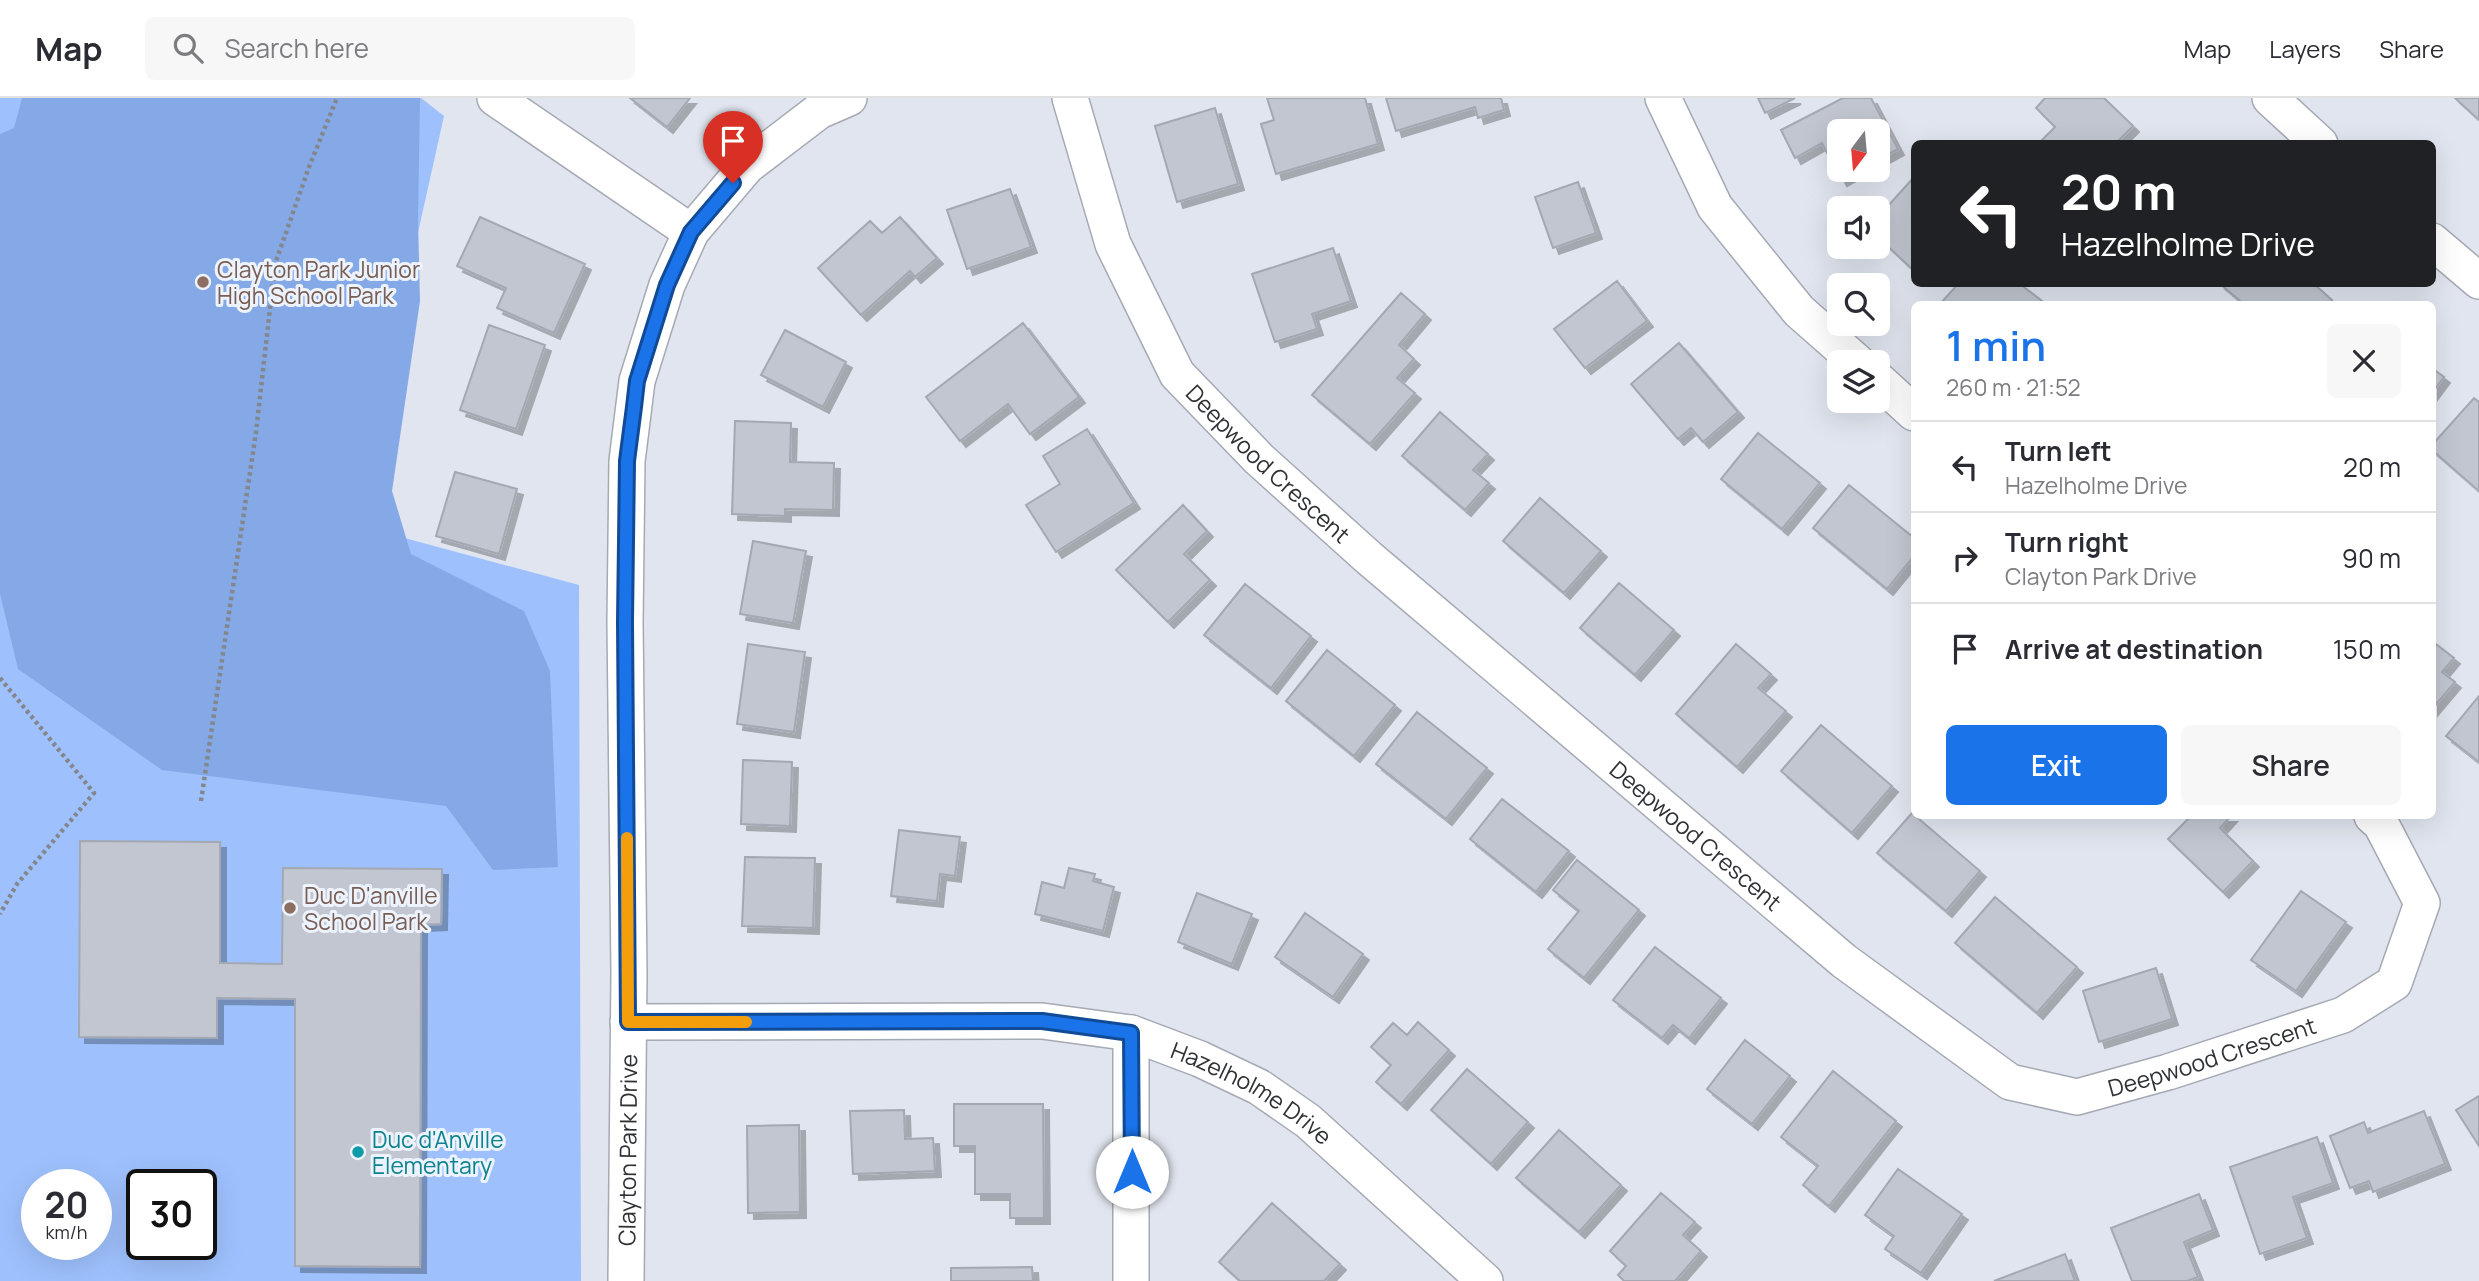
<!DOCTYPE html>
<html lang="en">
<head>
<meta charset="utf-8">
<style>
  :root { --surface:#fff; --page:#f7f7f7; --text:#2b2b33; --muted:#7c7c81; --line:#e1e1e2; --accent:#1a73e8 }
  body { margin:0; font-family:Manrope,sans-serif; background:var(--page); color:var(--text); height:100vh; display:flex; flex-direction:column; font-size:26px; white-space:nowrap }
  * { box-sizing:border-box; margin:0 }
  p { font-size:23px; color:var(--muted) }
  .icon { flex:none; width:38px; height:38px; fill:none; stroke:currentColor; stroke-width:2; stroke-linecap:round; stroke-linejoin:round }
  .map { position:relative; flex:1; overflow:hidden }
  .panel { position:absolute; left:1911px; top:203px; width:525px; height:518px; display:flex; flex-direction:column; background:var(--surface); border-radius:10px; box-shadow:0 7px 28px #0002 }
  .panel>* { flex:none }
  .top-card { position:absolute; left:1911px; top:42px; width:525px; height:147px; border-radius:10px; box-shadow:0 7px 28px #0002; background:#202124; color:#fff; overflow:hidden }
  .needle { width:46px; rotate:196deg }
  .controls { position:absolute; left:1827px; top:21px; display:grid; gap:14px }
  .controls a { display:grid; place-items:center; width:63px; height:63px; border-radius:10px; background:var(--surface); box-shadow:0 7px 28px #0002; font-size:35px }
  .speed { position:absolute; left:21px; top:1071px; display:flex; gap:14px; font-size:35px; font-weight:700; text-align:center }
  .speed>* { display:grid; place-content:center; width:91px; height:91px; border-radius:50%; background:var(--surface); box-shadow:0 7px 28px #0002; line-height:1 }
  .speed small { font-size:18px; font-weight:400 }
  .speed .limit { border:4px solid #111; border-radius:10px; background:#fff; color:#111 }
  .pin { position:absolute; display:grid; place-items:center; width:60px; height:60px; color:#fff; margin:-72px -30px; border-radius:50% 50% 50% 0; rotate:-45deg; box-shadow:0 0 7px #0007 }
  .pin .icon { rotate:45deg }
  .me { position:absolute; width:77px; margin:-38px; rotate:0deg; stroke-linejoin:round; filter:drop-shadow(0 0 5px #0008) }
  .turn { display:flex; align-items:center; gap:24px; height:147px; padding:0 35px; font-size:32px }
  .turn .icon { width:91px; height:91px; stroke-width:2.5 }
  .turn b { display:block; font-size:49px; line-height:60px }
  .round { display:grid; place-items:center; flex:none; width:74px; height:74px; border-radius:10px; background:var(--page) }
  .headline { display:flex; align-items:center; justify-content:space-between; height:119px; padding:0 35px }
  h1 { font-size:42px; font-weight:600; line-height:52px; color:var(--accent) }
  .cta { display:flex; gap:14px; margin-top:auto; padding:14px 35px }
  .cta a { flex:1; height:80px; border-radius:10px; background:var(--accent); color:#fff; font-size:28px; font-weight:600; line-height:80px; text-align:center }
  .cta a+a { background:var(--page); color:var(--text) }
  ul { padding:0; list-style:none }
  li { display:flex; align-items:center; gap:21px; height:91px; padding:0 35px; border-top:2px solid var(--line) }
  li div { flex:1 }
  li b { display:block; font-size:26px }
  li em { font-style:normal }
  header { display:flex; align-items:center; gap:42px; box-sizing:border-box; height:98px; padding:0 35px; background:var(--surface); border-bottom:2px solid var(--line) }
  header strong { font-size:33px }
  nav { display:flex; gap:38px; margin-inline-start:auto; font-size:24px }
  .search { width:490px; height:63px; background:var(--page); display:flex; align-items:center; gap:18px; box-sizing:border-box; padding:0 24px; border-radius:10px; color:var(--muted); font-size:26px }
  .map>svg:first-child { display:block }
  .green { fill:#9ec1fd; fill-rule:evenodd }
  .forest { fill:#85a9e7 }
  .building { fill:#c1c6d0; stroke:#a3a8b2; stroke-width:2; filter:url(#shadow) }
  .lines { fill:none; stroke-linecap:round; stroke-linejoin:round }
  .street-casing { stroke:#a4a9b3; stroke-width:38 }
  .path { stroke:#83878d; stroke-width:4.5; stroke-dasharray:3.5 3.5; stroke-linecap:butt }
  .street { stroke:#fff; stroke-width:35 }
  .route-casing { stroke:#114b97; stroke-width:18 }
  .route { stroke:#1a73e8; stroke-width:12 }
  .slow { stroke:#f59e0b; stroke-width:12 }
  .education-dot { fill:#8d6e63; stroke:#edf3fd; stroke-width:2.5 }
  .culture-dot { fill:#0f9aa8; stroke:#edf3fd; stroke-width:2.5 }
  .labels { text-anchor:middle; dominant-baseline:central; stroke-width:6; stroke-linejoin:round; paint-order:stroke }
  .education-label { font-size:23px; fill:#785e54; stroke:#edf3fd; text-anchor:start }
  .street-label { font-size:23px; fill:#2f3135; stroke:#edf3fd }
  .culture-label { font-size:23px; fill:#0d838f; stroke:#edf3fd; text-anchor:start }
</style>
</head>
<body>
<header>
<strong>Map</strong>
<div class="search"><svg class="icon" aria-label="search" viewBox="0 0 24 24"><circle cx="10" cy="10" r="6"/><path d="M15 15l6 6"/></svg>Search here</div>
<nav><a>Map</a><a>Layers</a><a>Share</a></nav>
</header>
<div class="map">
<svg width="2479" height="1183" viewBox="0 0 2479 1183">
  <defs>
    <filter id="shadow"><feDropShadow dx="6" dy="6" stdDeviation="0" flood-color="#0004"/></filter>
  </defs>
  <rect width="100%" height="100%" fill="#e0e5ef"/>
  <!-- green -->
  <path class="green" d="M0,0H421L444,18L353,426L579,487L581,1183H0ZM37,1087H96V1146H37ZM142,1087H201V1146H142Z"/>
  <!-- forest -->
  <path class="forest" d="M22,0H420L418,121L420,203L392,393L411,456L524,513L550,573L558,769L493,772L446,708L162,672L18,571L0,496V36L14,30Z"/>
  <!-- building -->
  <path class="building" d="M630,0H690L667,29Z
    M1267,0H1365L1378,46L1276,76L1261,26L1274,22Z
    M1386,0H1501L1504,12L1478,20L1475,9L1396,33Z
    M1758,0H1795L1765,15Z
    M1843,0H1871L1898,51L1878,62V33H1839V72H1859L1841,82L1822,45L1795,60L1781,32Z
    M2045,0H2104L2133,28L2115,46H2038L2055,29L2036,10Z
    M2455,0H2479V22Z
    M1215,10L1238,86L1177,104L1155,28Z
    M1914,79V173L1878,139V119Z
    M1578,84L1596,135L1553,150L1535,99Z
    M1010,91L1031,149L967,171L947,112Z
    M480,119L585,166L554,235L497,210L506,190L457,168Z
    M900,119L937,160L915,179L910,173L861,217L818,170L870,123L882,135Z
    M1333,150L1351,203L1312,216L1317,231L1275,244L1252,176Z
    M1617,183L1647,223L1585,270L1554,231Z
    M1958,186H2020L2046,206H1940Z
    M2220,186H2314L2332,202L2328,206H2244Z
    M1401,195L1425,216L1399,247L1414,261L1397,280L1415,295L1370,346L1312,297Z
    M1023,225L1079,299L1030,336L1008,306L960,343L926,299Z
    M489,227L545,247L516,331L460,312Z
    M785,232L846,264L823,309L761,277Z
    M1679,245L1738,314L1703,344L1691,330L1678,341L1631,286Z
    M2432,270L2444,279L2432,295Z
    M2474,300L2479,304V393L2432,352V347Z
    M1440,314L1488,356L1473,372L1489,385L1465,412L1402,358Z
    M735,323L791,325L790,364L834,365L833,412L785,411V418L732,416Z
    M1087,331L1134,405L1056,454L1026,407L1060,386L1043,358Z
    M1758,335L1820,385L1782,431L1721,381Z
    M455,374L517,391L499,456L436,438Z
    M1849,387L1914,440V458L1887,491L1813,430Z
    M1540,400L1601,453L1564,495L1503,443Z
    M1183,407L1207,433L1184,456L1210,482L1168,524L1116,472Z
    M753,443L806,453L793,525L740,516Z
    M1619,485L1674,532L1635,577L1580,530Z
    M1245,486L1311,538L1271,590L1204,537Z
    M2432,543L2454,560L2442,574L2455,584L2432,611Z
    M748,546L805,554L794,634L737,626Z
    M1736,546L1771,576L1758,590L1786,613L1737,669L1676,616Z
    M1327,552L1395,607L1354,658L1286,603Z
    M2479,598V664L2446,638Z
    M1417,614L1487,670L1446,721L1376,666Z
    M1821,627L1892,688L1852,735L1781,673Z
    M743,662L792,664L790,728L741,726Z
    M1502,701L1569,753L1536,794L1470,741Z
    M1912,715L1980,773L1946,813L1877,755Z
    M2191,718H2231L2220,730L2253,763L2223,794L2168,741Z
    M899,732L960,739L955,778L940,776L937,803L891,798Z
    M80,743L220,744V865L282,866L283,770L442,771L441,826L421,827L420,1169L295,1168V901L217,900V940L79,939Z
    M745,759L815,760L813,830L742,828Z
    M1577,762L1639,812L1584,880L1548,851L1579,813L1553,792Z
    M1069,770L1095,776L1093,783L1114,789L1103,833L1035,816L1042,784L1064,790Z
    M2301,793L2346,824L2296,893L2251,862Z
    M1197,795L1252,816L1232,866L1178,844Z
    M1995,799L2077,869L2037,915L1955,845Z
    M1305,815L1363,856L1333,899L1275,859Z
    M1655,849L1721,900L1689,940L1673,927L1662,940L1613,902Z
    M2156,870L2172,921L2099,944L2083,893Z
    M1418,924L1449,952L1401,1006L1376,984L1391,967L1371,949L1393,925L1407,937Z
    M1745,942L1790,978L1752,1026L1707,991Z
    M1467,971L1528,1024L1491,1066L1431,1012Z
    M1833,973L1896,1023L1829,1108L1803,1087L1818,1068L1781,1039Z
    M2479,998V1048L2456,1012Z
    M954,1006H1043L1044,1120H1010V1096H975V1048H954Z
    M904,1012L905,1041L933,1040L935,1073L853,1076L850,1013Z
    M2424,1013L2445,1066L2373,1094L2369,1083L2350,1090L2330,1038L2364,1024L2368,1035Z
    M799,1027L800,1114L748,1115L747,1028Z
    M1559,1032L1621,1087L1579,1134L1516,1080Z
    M2317,1039L2333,1085L2293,1099L2307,1140L2260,1156L2230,1069Z
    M1898,1071L1962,1116L1921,1175L1885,1151L1894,1138L1865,1117Z
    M1661,1095L1695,1124L1683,1137L1701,1153L1675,1183H1624L1618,1177L1626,1168L1610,1153Z
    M2199,1096L2213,1132L2184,1144L2198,1179L2187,1183H2132L2111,1130Z
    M1272,1105L1340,1166L1324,1183H1240L1219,1164Z
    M2065,1156L2075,1183H1994Z
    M1032,1169L1033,1183H951V1170Z"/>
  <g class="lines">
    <!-- street casing -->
    <g class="street-casing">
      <g id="street">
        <path d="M495,0L691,134"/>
        <path id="s1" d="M1070,0L1113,146L1177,276L1259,361L1369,460L1844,863L2010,984L2077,999L2168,974L2343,917L2394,885L2422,805L2381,726L2372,718"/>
        <path d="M1663,0L1715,109L1799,213L1857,264"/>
        <path d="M2270,0L2320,46"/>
        <path d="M2432,143L2479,183"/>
        <path d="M1878,282L1914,315"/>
        <path id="s2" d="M628,924L1042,923L1131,935L1200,961L1259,989L1308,1023L1485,1183"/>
        <path d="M1131,935V1183"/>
        <path id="s3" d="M626,1183L629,875L625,524L627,363L637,283L667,187L691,134L747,68L819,13L849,0"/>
      </g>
    </g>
    <!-- path -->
    <path class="path" d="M0,580L94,695L17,786L0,816
      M201,703L256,334L275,166L309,69L337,0"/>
    <!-- street -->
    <use href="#street" class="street"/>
  </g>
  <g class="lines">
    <!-- route casing -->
    <g class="route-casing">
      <path id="route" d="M733,85L691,134L667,187L637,283L634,309L627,363L625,524L628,924L1042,923L1131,935L1132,1074"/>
    </g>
    <!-- route -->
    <use href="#route" class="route"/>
    <!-- slow -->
    <path class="slow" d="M627,740L628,924H746"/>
  </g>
  <!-- markers -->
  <g class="education-dot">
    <circle cx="203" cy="184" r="7"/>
    <circle cx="290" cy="810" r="7"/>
  </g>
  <circle class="culture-dot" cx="358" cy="1054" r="7"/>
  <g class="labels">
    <!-- education labels -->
    <g class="education-label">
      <text x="217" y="171">Clayton Park Junior<tspan x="217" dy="26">High School Park</tspan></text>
      <text x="304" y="797">Duc D'anville<tspan x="304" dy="26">School Park</tspan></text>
    </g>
    <!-- street labels -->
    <g class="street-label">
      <text stroke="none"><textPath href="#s1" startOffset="425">Deepwood Crescent</textPath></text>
      <text stroke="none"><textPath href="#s1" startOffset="992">Deepwood Crescent</textPath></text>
      <text stroke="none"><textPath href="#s1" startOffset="1601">Deepwood Crescent</textPath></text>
      <text stroke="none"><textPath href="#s2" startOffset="639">Hazelholme Drive</textPath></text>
      <text stroke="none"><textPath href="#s3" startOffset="131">Clayton Park Drive</textPath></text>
    </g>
    <!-- culture labels -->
    <g class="culture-label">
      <text x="372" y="1041">Duc d'Anville<tspan x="372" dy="26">Elementary</tspan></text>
    </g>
  </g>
</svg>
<div class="controls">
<a><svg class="needle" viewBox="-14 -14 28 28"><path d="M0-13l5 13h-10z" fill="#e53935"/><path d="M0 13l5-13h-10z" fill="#7c7c81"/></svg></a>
<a><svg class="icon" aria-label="sound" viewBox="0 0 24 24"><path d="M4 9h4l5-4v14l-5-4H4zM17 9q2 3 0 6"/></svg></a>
<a><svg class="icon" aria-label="search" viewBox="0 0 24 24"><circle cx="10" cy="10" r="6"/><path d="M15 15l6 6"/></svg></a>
<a><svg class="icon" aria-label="layers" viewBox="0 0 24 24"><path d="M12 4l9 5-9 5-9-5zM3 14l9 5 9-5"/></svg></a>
</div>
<div class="speed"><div>20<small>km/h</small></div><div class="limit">30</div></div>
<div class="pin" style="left:733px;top:85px;background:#d93025"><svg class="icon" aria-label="arrive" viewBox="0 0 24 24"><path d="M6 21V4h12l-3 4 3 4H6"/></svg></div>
<svg class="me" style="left:1132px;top:1074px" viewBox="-20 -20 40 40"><circle r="19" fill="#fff"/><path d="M0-13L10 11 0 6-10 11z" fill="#1a73e8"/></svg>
<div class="top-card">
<div class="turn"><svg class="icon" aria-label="left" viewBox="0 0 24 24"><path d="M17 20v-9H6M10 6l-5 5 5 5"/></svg><div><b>20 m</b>Hazelholme Drive</div></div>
</div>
<section class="panel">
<div class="headline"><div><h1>1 min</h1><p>260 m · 21:52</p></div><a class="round"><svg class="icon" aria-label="close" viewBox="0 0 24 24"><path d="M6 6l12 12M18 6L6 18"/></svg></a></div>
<ul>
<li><svg class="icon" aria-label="left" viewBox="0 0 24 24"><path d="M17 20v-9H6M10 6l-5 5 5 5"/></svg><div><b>Turn left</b><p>Hazelholme Drive</p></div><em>20 m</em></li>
<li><svg class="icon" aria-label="right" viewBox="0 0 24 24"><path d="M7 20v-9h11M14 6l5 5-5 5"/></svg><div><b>Turn right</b><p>Clayton Park Drive</p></div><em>90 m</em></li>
<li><svg class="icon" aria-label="arrive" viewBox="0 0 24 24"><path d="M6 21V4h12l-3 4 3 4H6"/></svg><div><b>Arrive at destination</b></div><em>150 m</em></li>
</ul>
<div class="cta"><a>Exit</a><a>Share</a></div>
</section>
</div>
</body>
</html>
